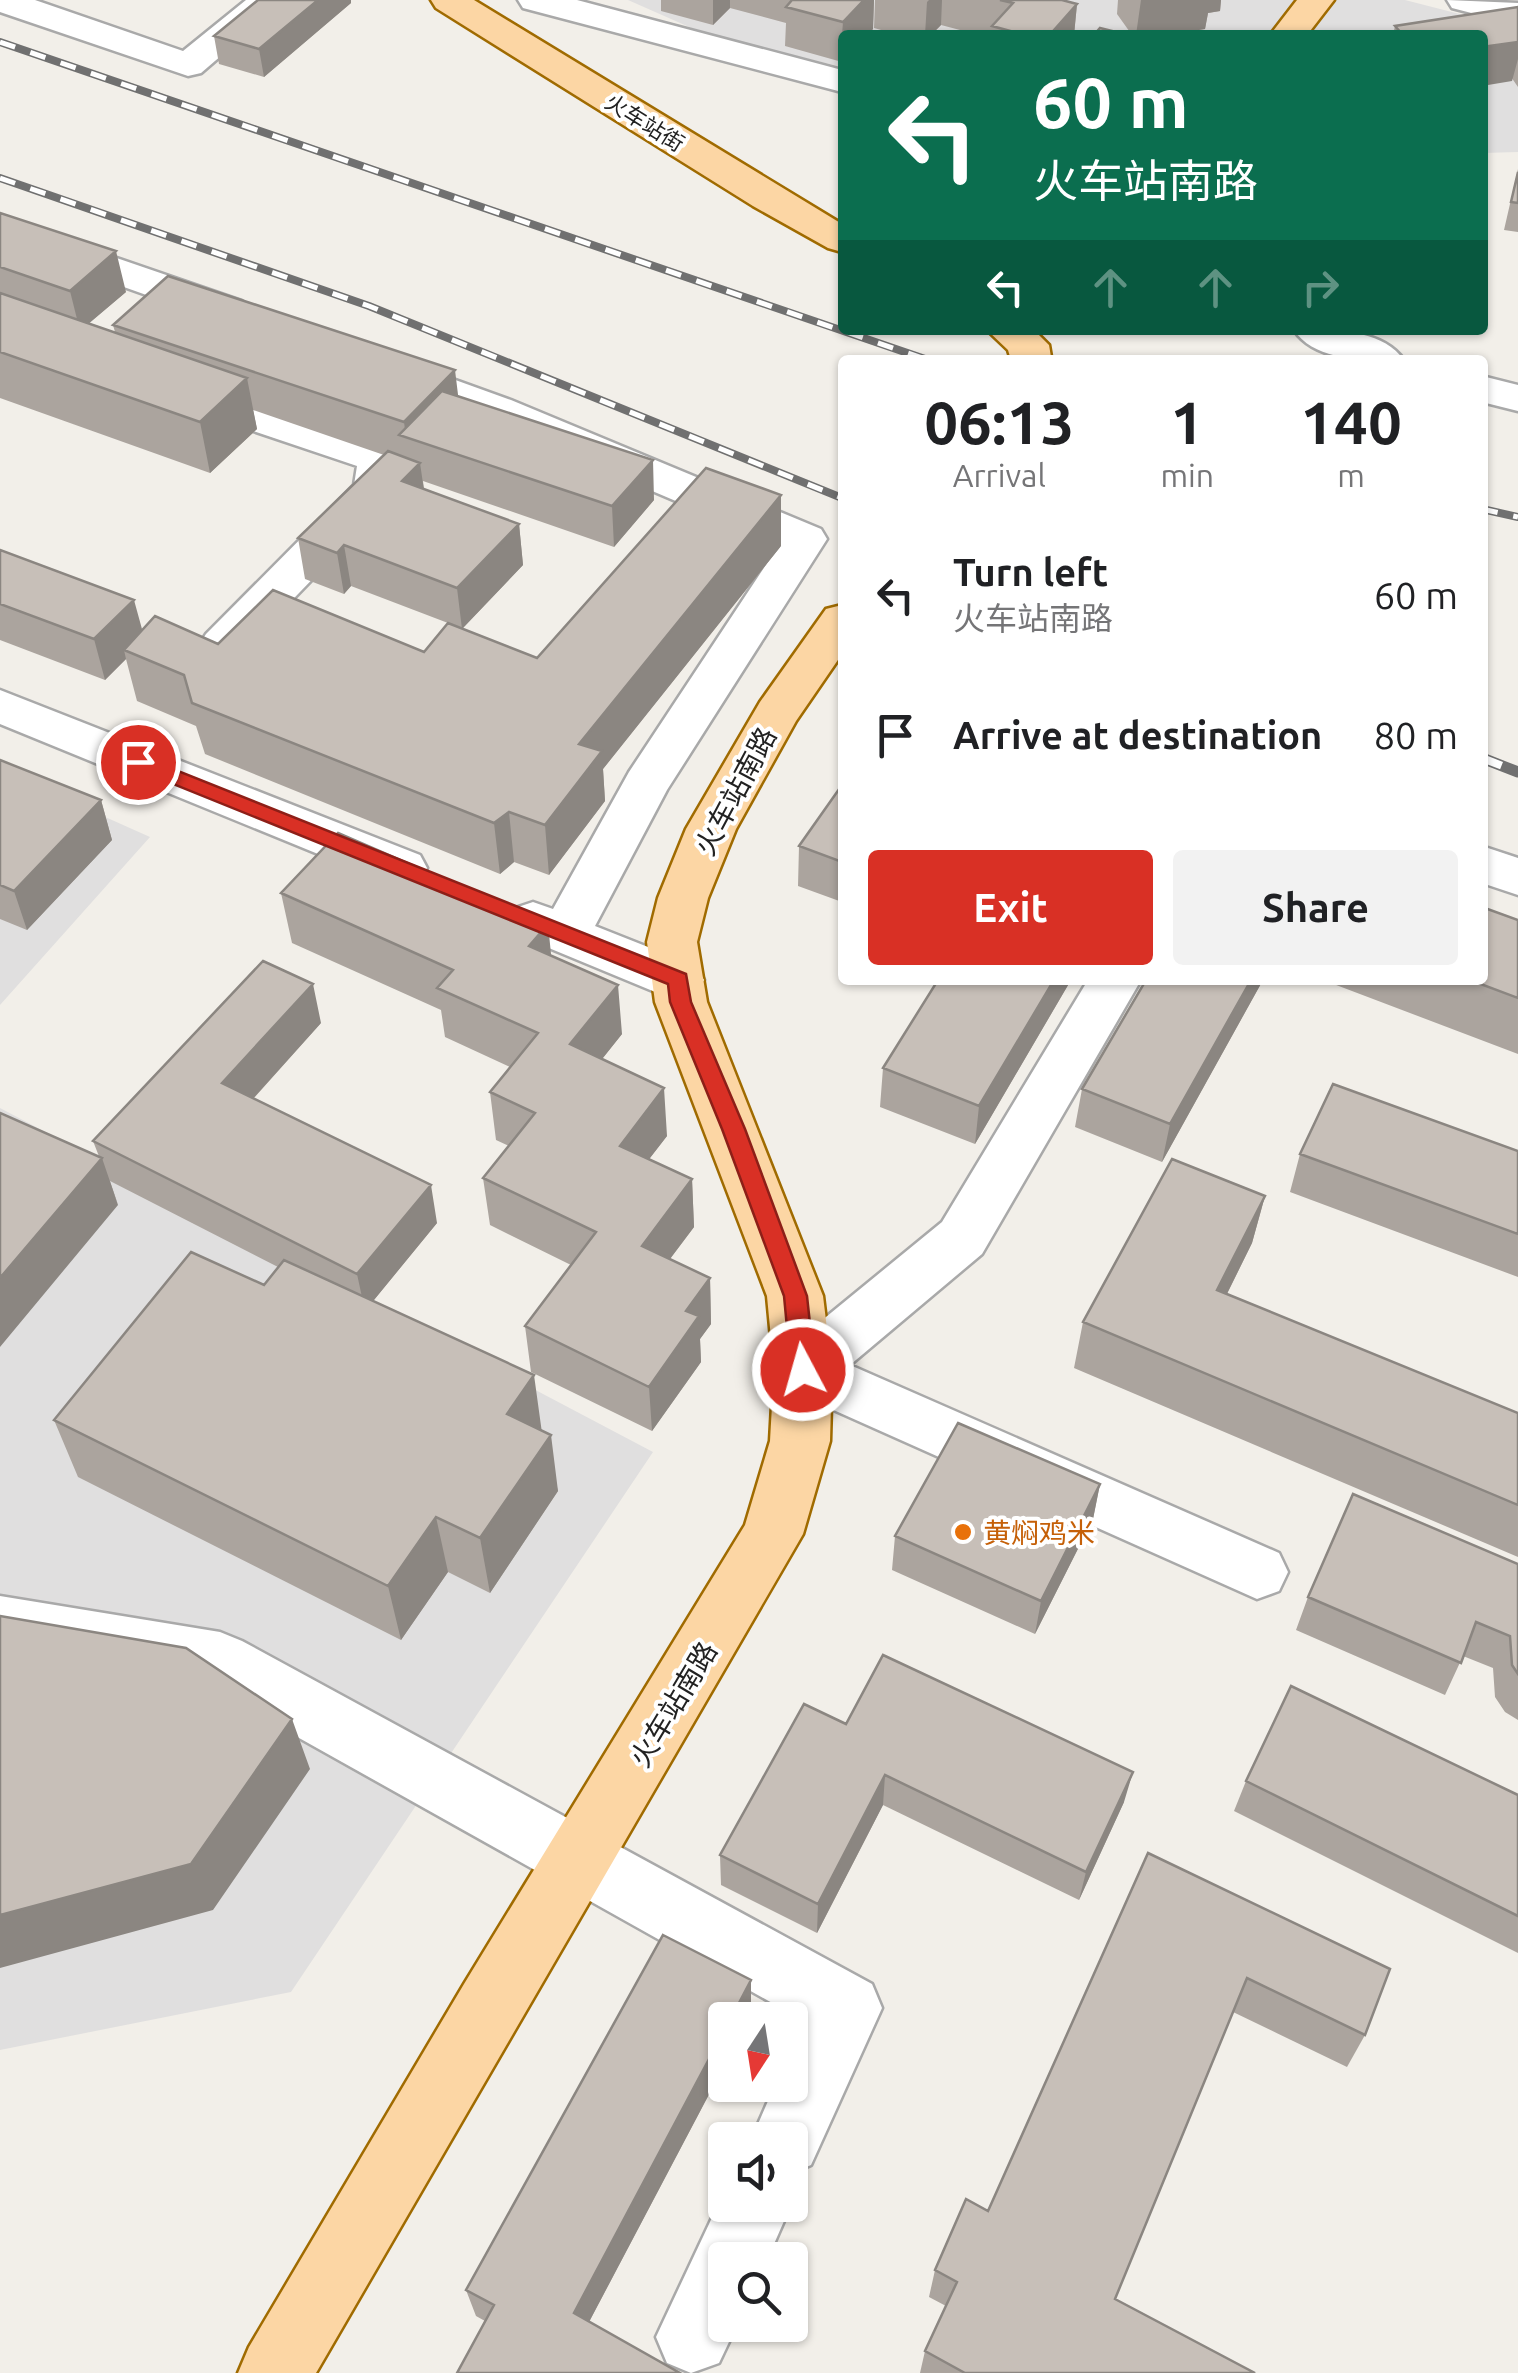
<!DOCTYPE html>
<html lang="en">
<head>
<meta charset="utf-8">
<style>
  :root { --surface:#fff; --page:#f2f2f2; --text:#202124; --muted:#757577; --accent:#d93025 }
  body { margin:0; font-family:Ubuntu,"Noto Sans SC",sans-serif; background:var(--page); color:var(--text); height:100vh; display:flex; flex-direction:column; font-size:38px; white-space:nowrap }
  * { box-sizing:border-box; margin:0 }
  p { font-size:32px; color:var(--muted) }
  .icon { flex:none; width:55px; height:55px; fill:none; stroke:currentColor; stroke-width:2; stroke-linecap:round; stroke-linejoin:round }
  .map { position:relative; flex:1; overflow:hidden }
  .side { position:absolute; left:838px; top:355px; width:650px; height:630px; display:flex; flex-direction:column; background:var(--surface); border-radius:10px; box-shadow:0 2px 8px #0004 }
  .side>* { flex:none }
  .top-card { position:absolute; left:838px; top:30px; width:650px; height:305px; border-radius:10px; box-shadow:0 2px 8px #0004; background:#0b6e4f; color:#fff; overflow:hidden }
  .needle { width:65px; rotate:192deg }
  .buttons { position:absolute; left:708px; top:2002px; display:grid; gap:20px }
  .buttons a { display:grid; place-items:center; width:100px; height:100px; border-radius:10px; background:var(--surface); box-shadow:0 2px 8px #0004; font-size:50px }
  .pin { position:absolute; display:grid; place-items:center; width:85px; height:85px; color:#fff; margin:-42px; border:5px solid #fff; border-radius:50%; box-shadow:0 2px 10px #0007 }
  .me { position:absolute; width:110px; margin:-55px; rotate:354deg; stroke-linejoin:round; filter:drop-shadow(0 0 8px #0008) }
  .turn { display:flex; align-items:center; gap:35px; height:210px; padding:0 30px; font-size:45px }
  .turn .icon { width:130px; height:130px; stroke-width:2.5 }
  .turn b { display:block; font-size:70px; line-height:85px }
  .lanes { display:flex; align-items:center; height:95px; padding:0 30px; background:#0003; justify-content:center; gap:50px; direction:ltr }
  .lanes .off { opacity:.35 }
  .eta { display:flex; justify-content:space-evenly; align-items:center; height:170px; text-align:center }
  .eta b { font-size:60px; font-weight:700; line-height:70px }
  .primary-button { display:flex; gap:20px; margin-top:auto; padding:20px 30px }
  .primary-button a { flex:1; height:115px; border-radius:10px; background:var(--accent); color:#fff; font-size:40px; font-weight:700; line-height:115px; text-align:center }
  .primary-button a+a { background:var(--page); color:var(--text) }
  ul { padding:0; list-style:none }
  li { display:flex; align-items:center; gap:30px; height:140px; padding:0 30px }
  li div { flex:1 }
  li b { display:block; font-size:38px }
  li em { font-style:normal }
  .map>svg:first-child { display:block }
  .residential { fill:#e0dfdf }
  .lines { fill:none; stroke-linecap:round; stroke-linejoin:round }
  .minor-casing { stroke:#a9a9a9; stroke-width:5 }
  .major-casing { stroke:#a06b00; stroke-width:5 }
  .minor { fill:#fff; fill-rule:evenodd }
  .major { fill:#fcd6a4; fill-rule:evenodd }
  .rail-far1-casing { stroke:#707070; stroke-width:8 }
  .rail-casing { stroke:#707070; stroke-width:11 }
  .rail-far1 { stroke:#fff; stroke-width:5; stroke-dasharray:16; stroke-linecap:butt }
  .rail { stroke:#fff; stroke-width:8; stroke-dasharray:21; stroke-linecap:butt }
  .wall { fill:#aba49e }
  .shaded-wall { fill:#8b8681 }
  .building { fill:#c7bfb8; stroke:#8b8681; stroke-width:2.5 }
  .route { fill:#d93025; stroke:#8d1f18; stroke-width:2.5 }
  .food-dot { fill:#e8710a; stroke:#fff; stroke-width:4 }
  .labels { text-anchor:middle; dominant-baseline:central; stroke-width:8; stroke-linejoin:round; paint-order:stroke }
  .far-street-label { font-size:22px; fill:#222; stroke:#fff }
  .street-label { font-size:28px; fill:#222; stroke:#fff }
  .food-label { font-size:28px; fill:#c56008; stroke:#fff; text-anchor:start }
</style>
</head>
<body>
<div class="map">
<svg width="1518" height="2373" viewBox="0 0 1518 2373">
  <rect width="100%" height="100%" fill="#f2efe9"/>
  <!-- residential -->
  <path class="residential" d="M628,0H1405L1518,29V152L1483,153L1482,35H842V67L705,34Z
    M0,770L150,837L0,1005Z
    M0,1108L653,1452L291,1992L0,2050Z"/>
  <g class="lines">
    <!-- minor casing -->
    <g class="minor-casing">
      <path id="minor" d="M0,0H35L183,51L246,0H286L201,73L188,76L0,12Z
        M518,0H577L842,70V92L523,8Z
        M1447,0L1518,3V25L1452,8Z
        M0,218L242,301L248,310L242,319L228,322L214,319L0,243Z
        M1294,330C1328,330 1381,327 1404,360C1369,360 1316,363 1294,330Z
        M389,356L511,400L821,529L827,539L667,790L595,926L696,966L704,980L696,994L678,999L660,994L515,934L508,921L515,908L533,902L553,909L629,772L779,545L481,418L374,378L368,369L374,360Z
        M1482,376L1518,385V411L1482,402Z
        M185,381L395,449L402,459L397,489L390,499L238,656L222,660L206,656L199,645L206,634L354,485L357,466L170,403L164,394L170,385Z
        M0,690L420,855L427,868L420,881L402,886L384,881L0,724Z
        M1482,846L1518,858V895L1482,883Z
        M1088,980H1141L982,1254L850,1365L1279,1553L1288,1572L1279,1591L1257,1599L782,1387L774,1370L782,1353L942,1222Z
        M0,1596L220,1632L242,1641L872,1984L882,2008L811,2165L790,2174V2140H751L775,2085H790V2055L806,2022L210,1688L0,1652Z
        M725,2190V2205H791L767,2260H725V2325H737L719,2363L691,2373L667,2363L656,2337Z"/>
    </g>
    <!-- major casing -->
    <g class="major-casing">
      <path id="major" d="M431,0H474L842,224V252L828,248L753,206L436,8Z
        M1297,0H1334L1307,35H1270Z
        M987,330H1034L1049,345L1051,357L1011,360L1008,350Z
        M842,605V654L796,721L736,829L708,898L697,942L707,1002L823,1296L832,1370L830,1441L803,1534L316,2373H238L249,2347L464,1984L745,1525L770,1441L774,1370L767,1296L655,1002L647,942L658,898L686,829L760,702L826,609Z"/>
    </g>
    <!-- minor -->
    <use href="#minor" class="minor"/>
    <!-- major -->
    <use href="#major" class="major"/>
    <!-- rail-far1 casing -->
    <g class="rail-far1-casing">
      <path id="rail-far1" d="M0,42L928,360
        M0,178L369,306L842,498
        M1482,509L1518,517"/>
    </g>
    <!-- rail casing -->
    <g class="rail-casing">
      <path id="rail" d="M1482,758L1518,772"/>
    </g>
    <!-- rail-far1 -->
    <use href="#rail-far1" class="rail-far1"/>
    <!-- rail -->
    <use href="#rail" class="rail"/>
  </g>
  <!-- wall -->
  <path class="wall" d="M258,0H351V3L264,77L219,64L214,36Z
    M661,0H874L873,29L842,62L785,46L786,23L730,8L713,25L661,11Z
    M875,0H1062L1077,4L1074,35H979L941,25L931,35H899L874,28Z
    M1118,0H1221L1220,11L1208,13L1205,29L1167,35H1132L1117,14Z
    M1518,7V87L1482,35H1393L1395,26Z
    M1518,169V232L1504,230Z
    M0,213L126,292L89,323L115,332L113,325L458,396L654,500L614,547L423,481L424,489L519,524L523,565L462,629L537,658L781,546L603,769L605,801L549,875L514,862L500,874L205,754L196,726L137,701L126,659L105,680L0,640V550L142,631L218,644L424,652L448,623L351,586L344,594L305,579L298,538L384,455L253,410L257,429L210,473L0,398Z
    M842,758V902L798,886L799,846L839,789L840,761Z
    M0,760L101,800L112,840L27,930L0,919Z
    M281,893L551,956L622,1034L602,1059L667,1136L649,1159L692,1179L694,1227L670,1259L710,1278L711,1324L700,1339L701,1362L652,1431L531,1372L525,1326L571,1265L490,1225L483,1178L509,1146L496,1140L490,1092L510,1067L445,1037L441,1010L292,943Z
    M1518,920V1054L1323,980H1482Z
    M938,980H1071L975,1144L880,1107L883,1068Z
    M1263,980L1162,1162L1075,1127L1082,1089Z
    M321,1023L253,1099L437,1223L373,1301L542,1430L558,1491L490,1593L448,1572L401,1640L78,1477L54,1420L264,1285L278,1267L110,1181L118,1205L93,1141Z
    M1518,1151V1277L1290,1192L1300,1154Z
    M1265,1196L1252,1243L1227,1294L1518,1413V1557L1074,1368L1083,1322Z
    M1100,1484L1093,1519L1035,1634L892,1570L895,1536Z
    M1518,1564V1720L1505,1712L1495,1697L1493,1668L1463,1656L1445,1695L1296,1630L1308,1597Z
    M846,1724L1124,1802L1079,1900L883,1805L817,1933L721,1885L720,1855Z
    M1246,1781L1518,1795V1953L1234,1811Z
    M1148,1853L1365,2035L1347,2067L1233,2012L1115,2299L1255,2373H920L925,2351L946,2306L929,2297L935,2270L988,2211Z
    M751,1980V2014L748,2020H725V2064L589,2322L485,2321L476,2316L466,2290Z"/>
  <!-- shaded-wall -->
  <path class="shaded-wall" d="M318,0H351V3L264,77L259,49Z
    M713,0H730V8L713,25Z
    M864,0H874L873,29L867,35H842L843,22Z
    M929,0H942L941,25L931,35H925L927,2Z
    M1141,0H1221L1220,11L1208,13L1205,29L1167,35H1136Z
    M1077,4L1074,35L1054,30Z
    M1518,42V59L1512,81L1482,86V47Z
    M116,251L126,292L80,331L70,291Z
    M455,370L460,411L406,437L404,422Z
    M247,378L257,429L210,473L200,422Z
    M653,460L654,500L614,547L612,506Z
    M420,463L426,504L402,481Z
    M781,495V546L603,769L605,801L549,875L545,825L579,744Z
    M519,524L523,565L462,629L457,588Z
    M344,545L351,586L344,594L337,553Z
    M134,600L145,640L124,650L126,659L105,680L94,639Z
    M101,800L112,840L27,930L14,891Z
    M509,812L514,862L500,874L494,823Z
    M548,924L553,974L529,946Z
    M1054,980H1071L975,1144L979,1106Z
    M1251,980H1263L1162,1162L1170,1124Z
    M313,984L321,1023L232,1122L222,1083Z
    M618,985L622,1034L575,1093L570,1044Z
    M664,1088L667,1136L623,1193L620,1146Z
    M102,1158L118,1205L0,1347V1278Z
    M692,1179L694,1227L645,1292L642,1246Z
    M431,1185L437,1223L365,1311L357,1274Z
    M1265,1196L1252,1243L1206,1336L1217,1290Z
    M710,1278L711,1324L700,1339L701,1362L652,1431L649,1387L686,1311Z
    M534,1375L542,1433L507,1414Z
    M551,1435L558,1491L490,1593L480,1538Z
    M1100,1484L1093,1519L1035,1634L1041,1601Z
    M436,1517L448,1572L401,1640L388,1586Z
    M292,1719L310,1769L213,1910L0,1968V1915Z
    M1133,1772L1124,1802L1079,1900L1086,1872Z
    M885,1775L883,1805L817,1933L818,1904Z
    M751,1980V2014L748,2020H730Z
    M725,2029V2064L580,2339L574,2313Z"/>
  <!-- building -->
  <path class="building" d="M258,0H318L259,49L214,36Z
    M792,0H864L843,22L786,7Z
    M1000,0H1062L1077,4L1054,30L1071,35H1025L992,26L1013,3Z
    M1518,7V42L1482,47V35H1403L1395,26Z
    M1100,28L1128,35H1094Z
    M1518,172V203L1511,202Z
    M0,213L116,251L70,291L0,267Z
    M168,276L455,370L404,422L113,325Z
    M0,293L247,378L200,422L0,352Z
    M442,391L653,460L612,506L399,435Z
    M388,451L420,463L402,481L519,524L457,588L344,545L337,553L298,538Z
    M706,468L781,495L579,744L602,751L545,825L509,812L494,823L192,703L184,675L124,650L155,616L218,644L273,590L424,652L448,623L537,658Z
    M0,550L134,600L94,639L0,604Z
    M0,760L101,800L14,891L0,885Z
    M842,785V862L799,846Z
    M338,833L548,924L529,946L618,985L570,1044L664,1088L620,1146L692,1179L642,1246L710,1278L686,1311L699,1316L649,1387L525,1326L596,1232L483,1178L535,1113L490,1092L538,1033L437,988L453,970L281,893Z
    M1482,907L1518,920V998L1470,980H1482Z
    M263,961L313,984L222,1083L431,1185L357,1274L93,1141Z
    M938,980H1054L979,1106L883,1068Z
    M1146,980H1251L1170,1124L1082,1089Z
    M1333,1084L1518,1151V1234L1300,1154Z
    M0,1113L102,1158L0,1278Z
    M1172,1159L1265,1196L1217,1290L1518,1413V1505L1083,1322Z
    M191,1252L264,1285L284,1260L534,1375L507,1414L551,1435L480,1538L436,1517L388,1586L54,1420Z
    M958,1423L1100,1484L1041,1601L895,1536Z
    M1353,1494L1518,1564V1674L1512,1665L1510,1636L1476,1622L1461,1663L1308,1597Z
    M0,1616L186,1648L292,1719L191,1864L0,1915Z
    M883,1655L1133,1772L1086,1872L885,1775L818,1904L720,1855L804,1704L846,1724Z
    M1291,1686L1518,1795V1916L1246,1781Z
    M1148,1853L1390,1969L1365,2035L1247,1978L1115,2299L1255,2373H965L925,2351L957,2282L935,2270L966,2199L988,2211Z
    M663,1935L751,1980L730,2020H725V2029L574,2313L680,2373H457L494,2305L466,2290Z"/>
  <!-- route -->
  <path class="route" d="M138,755L686,974L691,1002L745,1129L807,1296L815,1370L812,1377H795L791,1370L784,1296L722,1129L670,1002L668,984L131,767V757Z"/>
  <!-- markers -->
  <circle class="food-dot" cx="963" cy="1532" r="10"/>
  <g class="labels">
    <!-- far-street labels -->
    <g class="far-street-label">
      <text transform="translate(645 122) rotate(32)">火车站街</text>
    </g>
    <!-- street labels -->
    <g class="street-label">
      <text transform="translate(735 791) rotate(-62)">火车站南路</text>
      <text transform="translate(673 1704) rotate(-59)">火车站南路</text>
    </g>
    <!-- food labels -->
    <g class="food-label">
      <text x="983" y="1532">黄焖鸡米</text>
    </g>
  </g>
</svg>
<div class="buttons">
<a><svg class="needle" viewBox="-14 -14 28 28"><path d="M0-13l5 13h-10z" fill="#e53935"/><path d="M0 13l5-13h-10z" fill="#757577"/></svg></a>
<a><svg class="icon" aria-label="sound" viewBox="0 0 24 24"><path d="M4 9h4l5-4v14l-5-4H4zM17 9q2 3 0 6"/></svg></a>
<a><svg class="icon" aria-label="search" viewBox="0 0 24 24"><circle cx="10" cy="10" r="6"/><path d="M15 15l6 6"/></svg></a>
</div>
<div class="pin" style="left:138px;top:762px;background:#d93025"><svg class="icon" aria-label="arrive" viewBox="0 0 24 24"><path d="M6 21V4h12l-3 4 3 4H6"/></svg></div>
<svg class="me" style="left:803px;top:1370px" viewBox="-20 -20 40 40"><circle r="17" fill="#d93025" stroke="#fff" stroke-width="3"/><path d="M0-11L8 9 0 5-8 9z" fill="#fff"/></svg>
<div class="top-card">
<div class="turn"><svg class="icon" aria-label="left" viewBox="0 0 24 24"><path d="M17 20v-9H6M10 6l-5 5 5 5"/></svg><div><b>60 m</b>火车站南路</div></div>
<div class="lanes"><svg class="icon" aria-label="left" viewBox="0 0 24 24"><path d="M17 20v-9H6M10 6l-5 5 5 5"/></svg><svg class="icon off" aria-label="ahead" viewBox="0 0 24 24"><path d="M12 20V5M6 11l6-6 6 6"/></svg><svg class="icon off" aria-label="ahead" viewBox="0 0 24 24"><path d="M12 20V5M6 11l6-6 6 6"/></svg><svg class="icon off" aria-label="right" viewBox="0 0 24 24"><path d="M7 20v-9h11M14 6l5 5-5 5"/></svg></div>
</div>
<section class="side">
<div class="eta">
<div><b>06:13</b><p>Arrival</p></div>
<div><b>1</b><p>min</p></div>
<div><b>140</b><p>m</p></div>
</div>
<ul>
<li><svg class="icon" aria-label="left" viewBox="0 0 24 24"><path d="M17 20v-9H6M10 6l-5 5 5 5"/></svg><div><b>Turn left</b><p>火车站南路</p></div><em>60 m</em></li>
<li><svg class="icon" aria-label="arrive" viewBox="0 0 24 24"><path d="M6 21V4h12l-3 4 3 4H6"/></svg><div><b>Arrive at destination</b></div><em>80 m</em></li>
</ul>
<div class="primary-button"><a>Exit</a><a>Share</a></div>
</section>
</div>
</body>
</html>
